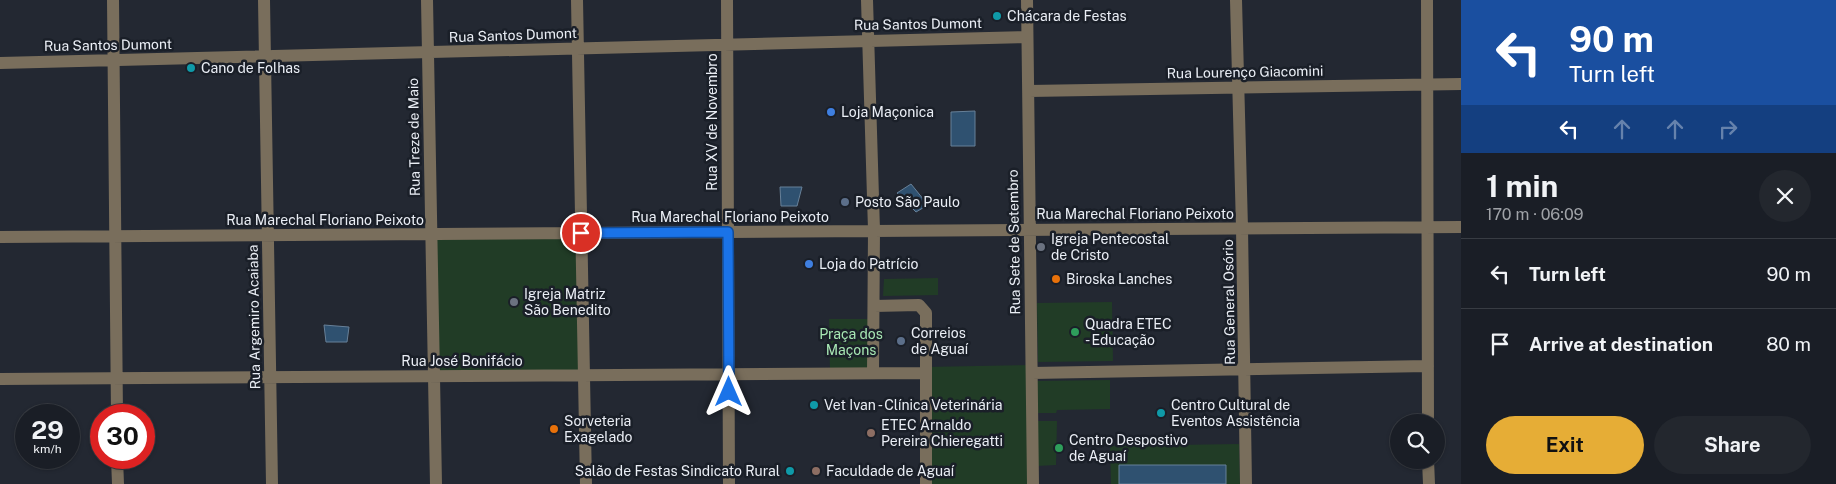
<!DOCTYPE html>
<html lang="en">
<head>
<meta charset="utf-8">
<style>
  :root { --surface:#1a1e26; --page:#23272e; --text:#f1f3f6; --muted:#9fa2a7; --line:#383c43; --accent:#e6ad36 }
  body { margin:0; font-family:"Public Sans",sans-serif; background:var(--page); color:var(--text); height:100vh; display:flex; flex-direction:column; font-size:19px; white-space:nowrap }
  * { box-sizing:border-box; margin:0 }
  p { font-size:16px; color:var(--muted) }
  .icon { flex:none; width:28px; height:28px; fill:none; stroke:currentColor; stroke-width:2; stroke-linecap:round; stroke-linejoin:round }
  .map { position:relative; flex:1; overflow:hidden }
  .sheet { display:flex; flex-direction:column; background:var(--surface); width:375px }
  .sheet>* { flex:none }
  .guide { background:#1a4fa0; color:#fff; overflow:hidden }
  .fabs { position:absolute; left:1390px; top:414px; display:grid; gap:10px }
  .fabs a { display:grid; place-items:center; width:55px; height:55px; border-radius:50%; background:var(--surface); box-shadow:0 1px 4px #0004,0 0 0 1px var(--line); font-size:25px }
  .speed { position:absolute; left:15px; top:404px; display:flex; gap:10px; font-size:25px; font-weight:700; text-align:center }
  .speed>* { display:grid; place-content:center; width:65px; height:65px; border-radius:50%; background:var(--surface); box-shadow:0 1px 4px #0004,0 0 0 1px var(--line); line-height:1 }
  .speed small { font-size:12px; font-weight:400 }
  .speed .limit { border:8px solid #d22; background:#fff; color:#111 }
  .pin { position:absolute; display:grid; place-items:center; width:42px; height:42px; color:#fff; margin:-21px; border:2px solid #fff; border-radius:50%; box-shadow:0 1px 5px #0007 }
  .me { position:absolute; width:55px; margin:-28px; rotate:0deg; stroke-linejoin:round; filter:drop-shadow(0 0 4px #0008) }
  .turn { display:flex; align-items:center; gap:18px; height:105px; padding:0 25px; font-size:22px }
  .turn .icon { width:65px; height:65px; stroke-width:2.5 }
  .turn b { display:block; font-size:35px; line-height:42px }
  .lanes { display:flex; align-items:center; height:48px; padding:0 25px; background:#0003; justify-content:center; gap:25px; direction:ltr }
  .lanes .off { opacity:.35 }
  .round { display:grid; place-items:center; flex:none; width:52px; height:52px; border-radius:26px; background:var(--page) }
  .headline { display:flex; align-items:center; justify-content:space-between; height:85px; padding:0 25px }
  h1 { font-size:30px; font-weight:700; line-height:38px }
  .action { display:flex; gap:10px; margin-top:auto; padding:10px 25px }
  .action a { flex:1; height:58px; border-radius:30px; background:var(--accent); color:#111; font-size:20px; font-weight:700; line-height:58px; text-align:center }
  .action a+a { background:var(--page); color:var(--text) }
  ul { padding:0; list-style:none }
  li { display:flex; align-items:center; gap:15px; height:70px; padding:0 25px; border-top:1px solid var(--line) }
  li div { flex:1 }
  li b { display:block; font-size:19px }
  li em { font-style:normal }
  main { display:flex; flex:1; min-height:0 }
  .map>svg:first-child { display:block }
  .green { fill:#213c26 }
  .water { fill:#2f5170; stroke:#678098 }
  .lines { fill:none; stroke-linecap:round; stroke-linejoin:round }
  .minor { stroke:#796e5c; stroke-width:12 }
  .route-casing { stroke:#114b97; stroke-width:12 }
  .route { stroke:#1a73e8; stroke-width:9 }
  .culture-dot { fill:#0f9aa8; stroke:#1a1f28; stroke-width:2 }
  .shop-dot { fill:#3f7fe0; stroke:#1a1f28; stroke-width:2 }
  .service-dot { fill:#5c6f8a; stroke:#1a1f28; stroke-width:2 }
  .worship-dot { fill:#6b7280; stroke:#1a1f28; stroke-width:2 }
  .food-dot { fill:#e8710a; stroke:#1a1f28; stroke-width:2 }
  .leisure-dot { fill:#2e9e5b; stroke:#1a1f28; stroke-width:2 }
  .education-dot { fill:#8d6e63; stroke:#1a1f28; stroke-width:2 }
  .labels { text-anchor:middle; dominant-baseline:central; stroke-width:5; stroke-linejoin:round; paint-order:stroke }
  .poi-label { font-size:14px; fill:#eaeef5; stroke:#1a1f28; text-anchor:start }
  .street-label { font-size:14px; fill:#eaeef5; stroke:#1a1f28 }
  .park-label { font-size:14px; fill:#a7e7b3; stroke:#1a1f28 }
</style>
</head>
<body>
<main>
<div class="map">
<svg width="1461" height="484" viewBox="0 0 1461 484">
  <rect width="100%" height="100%" fill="#232832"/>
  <!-- green -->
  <path class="green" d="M581,233L584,375L434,377L431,234Z
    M938,278V295L883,296L884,279Z
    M1112,302L1113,361L1038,362L1037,303Z
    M829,319H873V373H830Z
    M1031,365L1033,484H926L925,367Z
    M1110,380V409L1057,410L1056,413H1036V381Z
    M1037,421H1057L1056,465L1037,466Z
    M1239,444L1240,484H1111L1110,446Z"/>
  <!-- water -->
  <path class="water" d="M975,111V146H951V112Z
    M911,184L928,205L916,212L897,193Z
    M780,187H802L797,206H781Z
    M324,325L349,327L347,342H326Z
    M1119,465H1226V484H1119Z"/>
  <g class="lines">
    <!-- minor -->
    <path class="minor" d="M113,0L117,415
      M264,0L272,484
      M427,0L436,484
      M577,0L586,484
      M727,0L729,484
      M867,0L874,230L873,373
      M1027,0L1033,484
      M1236,0L1242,228L1246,484
      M1427,0L1428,422
      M0,63L1027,37
      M1029,91L1461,84
      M0,237L1461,227
      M874,306L919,305L926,313V484
      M1032,373L1428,366
      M0,379L925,373
      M117,458L118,484
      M1428,460L1429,484"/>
  </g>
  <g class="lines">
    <!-- route casing -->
    <g class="route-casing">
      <path id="route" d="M581,233L728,232L729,392"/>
    </g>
    <!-- route -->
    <use href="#route" class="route"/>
  </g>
  <!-- markers -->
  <g class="culture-dot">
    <circle cx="997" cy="16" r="5"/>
    <circle cx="191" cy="68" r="5"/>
    <circle cx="814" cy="405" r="5"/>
    <circle cx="1161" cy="413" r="5"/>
    <circle cx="790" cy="471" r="5"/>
  </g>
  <g class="shop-dot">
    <circle cx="831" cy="112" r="5"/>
    <circle cx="809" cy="264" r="5"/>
  </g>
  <g class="service-dot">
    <circle cx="845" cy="202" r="5"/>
    <circle cx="901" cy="341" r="5"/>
  </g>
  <g class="worship-dot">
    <circle cx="1041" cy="247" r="5"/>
    <circle cx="514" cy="302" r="5"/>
  </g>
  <g class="food-dot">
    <circle cx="1056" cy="279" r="5"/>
    <circle cx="554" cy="429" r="5"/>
  </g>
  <g class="leisure-dot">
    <circle cx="1075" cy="332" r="5"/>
    <circle cx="1059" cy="448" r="5"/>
  </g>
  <g class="education-dot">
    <circle cx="871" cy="433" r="5"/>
    <circle cx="816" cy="471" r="5"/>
  </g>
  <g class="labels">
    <!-- poi labels -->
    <g class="poi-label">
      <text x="1007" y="16">Chácara de Festas</text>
      <text x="201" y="68">Cano de Folhas</text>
      <text x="841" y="112">Loja Maçonica</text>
      <text x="855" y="202">Posto São Paulo</text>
      <text x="1051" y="239">Igreja Pentecostal<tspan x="1051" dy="16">de Cristo</tspan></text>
      <text x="819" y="264">Loja do Patrício</text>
      <text x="1066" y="279">Biroska Lanches</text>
      <text x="524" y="294">Igreja Matriz<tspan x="524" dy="16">São Benedito</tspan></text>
      <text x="1085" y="324">Quadra ETEC<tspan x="1085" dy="16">- Educação</tspan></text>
      <text x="911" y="333">Correios<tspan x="911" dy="16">de Aguaí</tspan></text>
      <text x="824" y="405">Vet Ivan - Clínica Veterinária</text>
      <text x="1171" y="405">Centro Cultural de<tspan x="1171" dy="16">Eventos Assistência</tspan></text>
      <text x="564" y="421">Sorveteria<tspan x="564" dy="16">Exagelado</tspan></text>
      <text x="881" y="425">ETEC Arnaldo<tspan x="881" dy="16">Pereira Chieregatti</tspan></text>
      <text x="1069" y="440">Centro Despostivo<tspan x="1069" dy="16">de Aguaí</tspan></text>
      <text x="780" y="471" text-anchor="end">Salão de Festas Sindicato Rural</text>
      <text x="826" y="471">Faculdade de Aguaí</text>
    </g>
    <!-- street labels -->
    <g class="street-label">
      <text transform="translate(918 24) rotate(-1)">Rua Santos Dumont</text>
      <text transform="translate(513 35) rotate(-2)">Rua Santos Dumont</text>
      <text transform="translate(108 45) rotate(-1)">Rua Santos Dumont</text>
      <text transform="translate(1245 72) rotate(-1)">Rua Lourenço Giacomini</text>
      <text transform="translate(712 122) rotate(-90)">Rua XV de Novembro</text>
      <text transform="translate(414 137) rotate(-91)">Rua Treze de Maio</text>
      <text x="1135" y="214">Rua Marechal Floriano Peixoto</text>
      <text x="730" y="217">Rua Marechal Floriano Peixoto</text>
      <text x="325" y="220">Rua Marechal Floriano Peixoto</text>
      <text transform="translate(1014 242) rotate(-91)">Rua Sete de Setembro</text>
      <text transform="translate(1229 302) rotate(-91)">Rua General Osório</text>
      <text transform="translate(254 317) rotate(-91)">Rua Argemiro Acaiaba</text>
      <text x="462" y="361">Rua José Bonifácio</text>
    </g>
    <!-- park labels -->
    <g class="park-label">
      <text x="851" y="334">Praça dos<tspan x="851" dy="16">Maçons</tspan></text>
    </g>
  </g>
</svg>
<div class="fabs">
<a><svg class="icon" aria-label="search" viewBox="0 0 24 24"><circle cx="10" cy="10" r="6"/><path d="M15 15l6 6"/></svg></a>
</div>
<div class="speed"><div>29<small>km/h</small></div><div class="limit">30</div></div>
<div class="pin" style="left:581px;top:233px;background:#d93025"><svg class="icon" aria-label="arrive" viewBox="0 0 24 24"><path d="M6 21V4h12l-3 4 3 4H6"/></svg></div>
<svg class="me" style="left:729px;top:392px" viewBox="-20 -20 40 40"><path d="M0-17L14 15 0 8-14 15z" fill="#1a73e8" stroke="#fff" stroke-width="4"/></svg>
</div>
<section class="sheet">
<div class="guide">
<div class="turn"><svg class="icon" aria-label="left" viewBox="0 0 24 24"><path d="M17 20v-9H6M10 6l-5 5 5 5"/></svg><div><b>90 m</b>Turn left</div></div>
<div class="lanes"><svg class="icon" aria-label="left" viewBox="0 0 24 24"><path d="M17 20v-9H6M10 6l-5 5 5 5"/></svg><svg class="icon off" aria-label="ahead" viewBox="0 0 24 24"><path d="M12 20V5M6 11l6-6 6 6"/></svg><svg class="icon off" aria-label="ahead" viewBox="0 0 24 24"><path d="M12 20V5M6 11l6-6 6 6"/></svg><svg class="icon off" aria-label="right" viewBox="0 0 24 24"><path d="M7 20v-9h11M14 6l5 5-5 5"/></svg></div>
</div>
<div class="headline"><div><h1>1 min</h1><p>170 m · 06:09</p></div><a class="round"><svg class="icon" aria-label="close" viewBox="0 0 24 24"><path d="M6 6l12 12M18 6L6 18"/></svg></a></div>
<ul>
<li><svg class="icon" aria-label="left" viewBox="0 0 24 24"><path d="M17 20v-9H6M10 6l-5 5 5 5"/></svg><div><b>Turn left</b></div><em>90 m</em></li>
<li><svg class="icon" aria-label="arrive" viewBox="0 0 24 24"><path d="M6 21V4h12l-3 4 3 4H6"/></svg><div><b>Arrive at destination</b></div><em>80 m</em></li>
</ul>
<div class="action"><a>Exit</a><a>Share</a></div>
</section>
</main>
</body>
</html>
